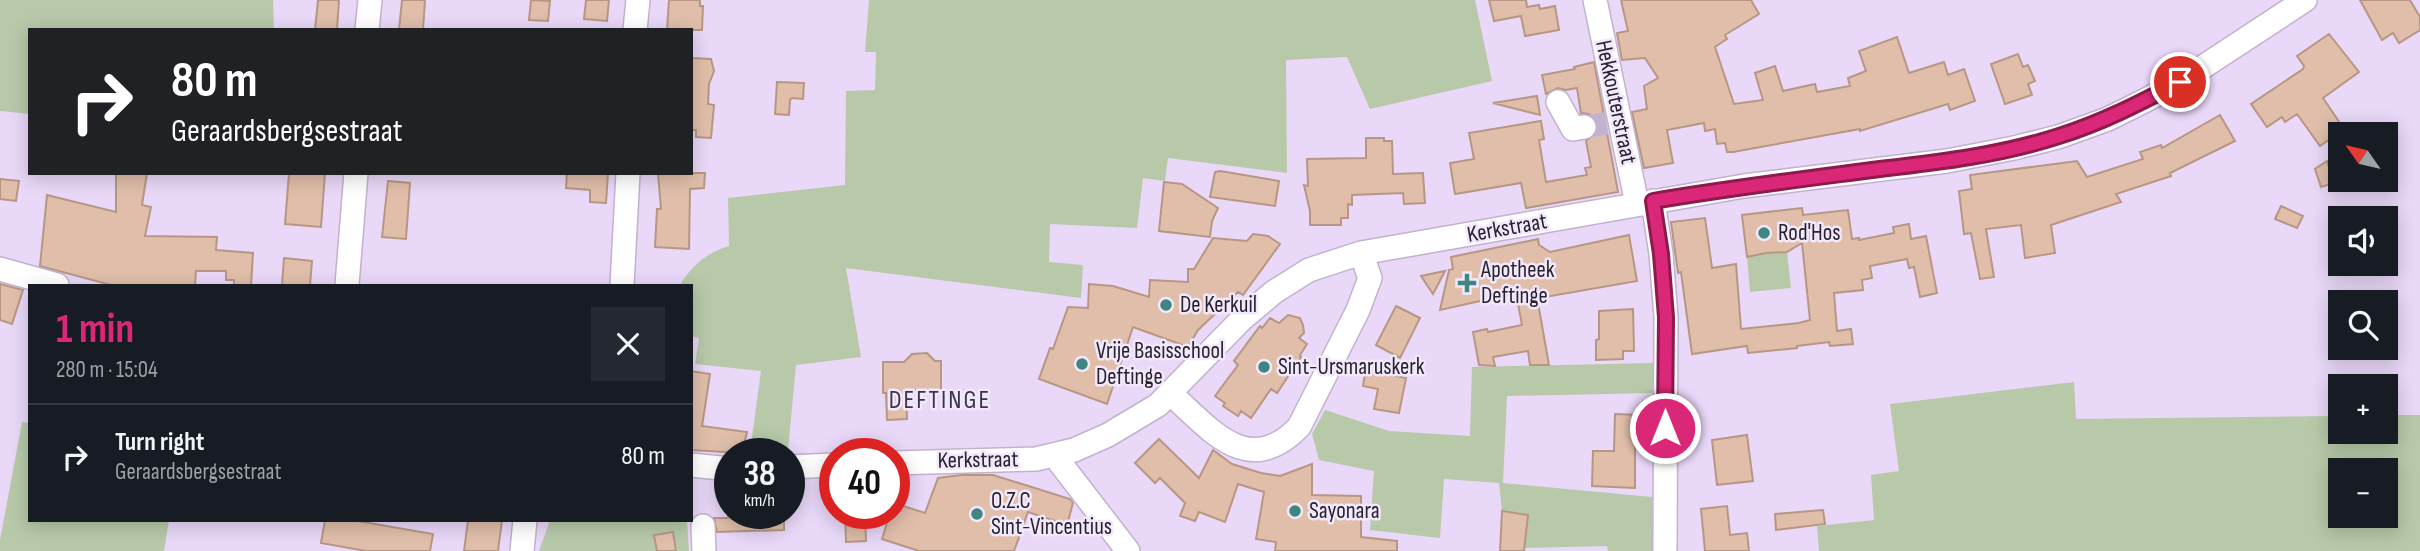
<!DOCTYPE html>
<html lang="en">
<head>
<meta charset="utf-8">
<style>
  :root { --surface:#171b24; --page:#242831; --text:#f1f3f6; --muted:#9ea1a6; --line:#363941; --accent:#db2777 }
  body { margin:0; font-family:"Sofia Sans Condensed",sans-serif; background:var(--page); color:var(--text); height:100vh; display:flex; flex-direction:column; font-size:26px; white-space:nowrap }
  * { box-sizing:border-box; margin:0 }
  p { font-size:23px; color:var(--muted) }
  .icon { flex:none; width:38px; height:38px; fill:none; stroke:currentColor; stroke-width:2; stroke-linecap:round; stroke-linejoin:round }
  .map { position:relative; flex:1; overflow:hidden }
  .details { position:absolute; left:28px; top:284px; width:665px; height:238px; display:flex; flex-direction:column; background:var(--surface); border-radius:0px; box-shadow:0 4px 18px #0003 }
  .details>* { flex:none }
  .banner { position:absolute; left:28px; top:28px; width:665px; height:147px; border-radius:0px; box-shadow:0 4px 18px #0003; background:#202124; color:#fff; overflow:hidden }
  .needle { width:46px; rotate:304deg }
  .buttons { position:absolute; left:2328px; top:122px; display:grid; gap:14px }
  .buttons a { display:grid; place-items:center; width:70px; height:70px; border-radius:0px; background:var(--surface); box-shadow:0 4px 18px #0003; font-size:35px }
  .speed { position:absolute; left:714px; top:438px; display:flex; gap:14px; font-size:35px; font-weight:700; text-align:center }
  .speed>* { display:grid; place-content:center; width:91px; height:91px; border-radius:50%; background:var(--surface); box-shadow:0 4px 18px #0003; line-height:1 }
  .speed small { font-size:18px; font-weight:400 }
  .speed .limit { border:10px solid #d22; background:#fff; color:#111 }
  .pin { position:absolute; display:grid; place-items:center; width:60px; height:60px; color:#fff; margin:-30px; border:4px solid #fff; border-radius:50%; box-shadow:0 2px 7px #0007 }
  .me { position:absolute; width:77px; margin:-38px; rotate:0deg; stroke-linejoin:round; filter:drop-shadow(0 0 5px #0008) }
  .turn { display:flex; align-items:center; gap:24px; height:147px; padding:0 28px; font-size:32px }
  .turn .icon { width:91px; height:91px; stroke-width:2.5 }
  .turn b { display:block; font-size:49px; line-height:60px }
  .round { display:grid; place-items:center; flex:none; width:74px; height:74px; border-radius:0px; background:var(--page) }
  .headline { display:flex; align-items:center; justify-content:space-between; height:119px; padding:0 28px }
  h1 { font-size:42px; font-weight:700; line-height:52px; color:var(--accent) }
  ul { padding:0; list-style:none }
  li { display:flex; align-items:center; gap:21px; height:105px; padding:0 28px; border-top:2px solid var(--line) }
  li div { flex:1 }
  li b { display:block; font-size:26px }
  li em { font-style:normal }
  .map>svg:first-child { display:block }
  .green { fill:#b7c9a9; fill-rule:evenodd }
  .building { fill:#e0beaa; stroke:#b79784; stroke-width:2 }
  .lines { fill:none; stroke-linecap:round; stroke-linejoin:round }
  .minor-tunnel { stroke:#c2b4d0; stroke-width:23; stroke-dasharray:23 11; stroke-linecap:butt }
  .minor-casing { stroke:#c2b1d0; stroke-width:26 }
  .minor { stroke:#fff; stroke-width:23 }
  .route-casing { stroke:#8e194d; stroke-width:18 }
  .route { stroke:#db2777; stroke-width:12 }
  .poi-dot { fill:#3f8680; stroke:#f2e8fc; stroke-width:2.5 }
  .labels { text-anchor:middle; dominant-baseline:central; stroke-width:5; stroke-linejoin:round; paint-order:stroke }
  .street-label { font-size:23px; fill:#28222e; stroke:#f2e8fc }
  .poi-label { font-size:23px; fill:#28222e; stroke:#f2e8fc; text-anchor:start }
  .quarter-label { font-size:26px; letter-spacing:2px; fill:#3f314b; stroke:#f2e8fc }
</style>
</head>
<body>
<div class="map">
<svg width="2420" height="551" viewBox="0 0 2420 551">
  <rect width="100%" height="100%" fill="#e9d8f8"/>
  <!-- green -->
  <path class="green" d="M0,0H273L274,30H30V114L0,111Z
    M869,0H1475L1492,81L1370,109L1347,57L1286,60L1287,173L1168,158L1165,181L1143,178L1137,228L1050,224L1049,262L1083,265L1081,298L846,268L861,357L796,365L788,450L750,452L761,371L695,364L699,338L691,336V285H680C691,266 708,252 729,246L728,198L845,185L846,91L875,90L876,52H865Z
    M1787,252L1791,288L1750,292L1747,257L1766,253Z
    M1656,363L1652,393L1507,396L1503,483L1652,497L1653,551H1608L1607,546L1524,548L1528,515L1502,511L1499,483L1444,479L1440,538L1370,530L1374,471L1319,460L1312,434L1325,410L1389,431L1470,436L1472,367Z
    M2074,382L2076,419L2340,416V432H2385V415H2420V551H1819L1817,526L1874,520L1871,475L1899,471L1890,404ZM2340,471H2385V516H2340Z
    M22,422L30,423V520H169L164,551H0V540Z
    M550,520H687L689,551H539Z"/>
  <!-- building -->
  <path class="building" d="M318,0H339L337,30H315Z
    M402,0H425L423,30H399Z
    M531,0L550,1L548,21L529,20Z
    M586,0H609L607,21L584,19Z
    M669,0H700V6H703L702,30H667Z
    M1489,0H1526L1527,7L1539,5L1540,9L1555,6L1559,30L1525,36L1521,16L1494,21Z
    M1621,0H1751L1759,14L1725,35L1727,39L1715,47L1734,104L1763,100L1755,73L1775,66L1783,91L1815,84L1817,92L1850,86L1848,78L1866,71L1859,51L1897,37L1909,73L1944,62L1948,75L1964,69L1975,101L1950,110L1948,104L1860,131V129L1733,152H1727L1725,143L1717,144L1715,129L1705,131L1704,123L1667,130L1673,163L1644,168L1632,112L1647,109L1644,86L1658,78L1645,58L1622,60L1617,33L1628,31Z
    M2360,0H2410L2420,17V30L2399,43L2393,33L2382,40Z
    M2329,34L2359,72L2323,98L2344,129L2320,146L2297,114L2285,122L2282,117L2267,127L2251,104L2303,69L2304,66L2297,56Z
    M2018,54L2023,67L2028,65L2035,81L2028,84L2032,95L2005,104L1991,64Z
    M691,58L711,59L714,71L709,84L708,104L714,105L711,138L696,137V130H691Z
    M1594,62L1618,192L1526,208L1521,183L1455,194L1450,163L1474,159L1469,133L1541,121L1544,139L1539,140L1546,182L1587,175L1585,168L1591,167L1586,141L1597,132L1598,124L1589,114L1581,113L1577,88L1566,90L1558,88L1546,94L1542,75L1575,69L1574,67Z
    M777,82L804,83L803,99L792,98L790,100L789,115L775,114Z
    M1537,96L1540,115L1493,103Z
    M2220,115L2235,141L2170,173L2171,176L2116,194L2121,202L2051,225L2055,253L2025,258L2021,225L1986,229L1994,277L1980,279L1971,233L1964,234L1959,191L1972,189L1970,175L2077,161L2087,177L2143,159L2140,152L2161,145L2162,148Z
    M1366,138H1384V141H1392L1393,174L1423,173L1425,203L1404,204L1403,193L1352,195V205L1348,204V218H1341V225H1310V211L1304,185L1308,186L1307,159L1366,158Z
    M2327,161L2334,183L2321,187L2315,169Z
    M1220,171L1279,181L1275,206L1210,197L1215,172Z
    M116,173H147L142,205L151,207L145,236L217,237L216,250L253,253L251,285H234V280H226V271H196L195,285H111L40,266L47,195L116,212Z
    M289,173H325L321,227L285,224Z
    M567,173H608L606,203L590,202V190L566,188Z
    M658,173H705L704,188L690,189L689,249L655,247L657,209H661Z
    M0,179L19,181L16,201L0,199Z
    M388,181L410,183L406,239L382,237Z
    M1164,182L1182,184L1218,208L1212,221L1210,237L1159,231Z
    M2281,206L2303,216L2297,228L2275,219Z
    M1802,208L1803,215L1848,210L1852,239L1859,238V240L1894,233L1893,227L1909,224L1911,239L1926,236L1937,293L1920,297L1914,267L1909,268L1907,259L1870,266L1872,278L1862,280L1863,290L1834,293L1837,331L1851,329L1853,344L1830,346L1829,342L1797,346V348L1748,353L1747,346L1692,354L1681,272L1678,273L1671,222L1705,218L1712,268L1736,264L1741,329L1799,323L1810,320L1802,243L1787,252L1766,253L1747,257L1742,215Z
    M1253,234L1268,236L1280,244L1243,295L1238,292L1198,330L1188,347L1133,327L1107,404L1039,379L1050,348L1053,349L1068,307L1088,308L1089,284L1113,286L1149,297L1150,280L1188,282V269H1194L1213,238L1247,241Z
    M1629,235L1637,281L1539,298L1540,303H1538L1549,365H1530L1528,351L1493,357L1495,366L1479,365L1473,332L1487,329L1488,332L1522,325L1516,293L1440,310L1449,270L1453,269L1451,257L1538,239L1539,245L1550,252Z
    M284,258L312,261L310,285H282Z
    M1445,271L1433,294L1421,276Z
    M0,284L23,290L12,324L0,320Z
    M1396,306L1420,318L1400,358L1376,345Z
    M1633,309L1634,351H1623V359L1596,360V340L1599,339V311Z
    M1288,315L1300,318L1303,325L1304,333L1299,338L1307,344L1300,355L1301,357L1277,393L1271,389L1251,418L1241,411L1238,416L1223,406L1225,403L1215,396L1238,365L1234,361L1260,326L1262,328L1270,318L1279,323Z
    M927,353L935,361H941V390H906L907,419L887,420L886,393H883V362H904L912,354Z
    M1366,368L1392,373L1391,375L1406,378L1399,413L1374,409L1378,389L1363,386Z
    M691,371L710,374L702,426L747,432L742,453L691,450Z
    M1615,414L1641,415V443H1635V488L1592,486L1593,451H1614Z
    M1747,435L1753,481L1717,485L1712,440Z
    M1159,439L1199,478L1213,450L1232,464L1261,473L1280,476L1312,464V495L1361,496V537L1397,541V551H1275L1276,542L1256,539L1264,492L1238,484L1225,522L1199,512L1195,521L1180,516L1185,503L1160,478L1155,483L1135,463Z
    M961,475H993L1070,499L1073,503L1067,525L1028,512L1014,551H919L882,539L890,513H894V503L925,513L938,478Z
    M1727,506L1730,535L1747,533L1749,551H1705L1701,509Z
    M1823,510L1825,524L1776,530L1775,514Z
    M1502,511L1528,515L1524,551H1500Z
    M729,513H784V530L717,532L714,518H728Z
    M845,513H865L866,541L846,542Z
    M325,520H352L433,534L430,551H366L321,543Z
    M468,520H502L498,551H464Z
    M673,532L676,551H657L654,535Z"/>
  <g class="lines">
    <!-- minor-tunnel -->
    <path class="minor-tunnel" d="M1584,127L1608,123"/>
    <!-- minor casing -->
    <g class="minor-casing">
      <path id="minor" d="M1595,0L1637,204
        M367,30L370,0
        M635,30L638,0
        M1558,102L1573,129L1584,127
        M1653,201L1661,254L1666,317L1665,551
        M0,269L57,285
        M347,285L356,173
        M622,285L628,173
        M1171,394C1211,430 1248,479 1299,427L1358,310L1370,278L1361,253
        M1054,455L1128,551
        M894,463L1036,459L1074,450L1108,435L1158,405L1242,319L1274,292L1309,270L1361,253L1744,186L1947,161L2014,148L2058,137L2108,119L2144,101L2180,82L2305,0
        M691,465L730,469
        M789,467L835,465
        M703,526L704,551
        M522,551L525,520"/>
    </g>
    <!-- minor -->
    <use href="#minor" class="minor"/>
  </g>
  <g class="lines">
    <!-- route casing -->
    <g class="route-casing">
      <path id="route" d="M1665,428L1666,317L1661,254L1653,201C1729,188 1804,179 1880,169C1940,162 2001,155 2059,136C2101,123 2140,103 2180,82"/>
    </g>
    <!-- route -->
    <use href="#route" class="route"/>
  </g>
  <!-- markers -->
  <g class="poi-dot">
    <circle cx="1764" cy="233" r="7"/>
    <path d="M1463.5 272.5h7v7h7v7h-7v7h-7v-7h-7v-7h7z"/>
    <circle cx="1166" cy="305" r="7"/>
    <circle cx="1082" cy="364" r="7"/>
    <circle cx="1264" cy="367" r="7"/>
    <circle cx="1295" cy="511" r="7"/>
    <circle cx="977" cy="514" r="7"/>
  </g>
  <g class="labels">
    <!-- street labels -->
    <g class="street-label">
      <text transform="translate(1616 102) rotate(78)">Hekkouterstraat</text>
      <text transform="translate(1507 228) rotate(-10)">Kerkstraat</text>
      <text transform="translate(978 460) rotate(-1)">Kerkstraat</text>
    </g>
    <!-- poi labels -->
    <g class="poi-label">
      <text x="1778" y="233">Rod'Hos</text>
      <text x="1481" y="270">Apotheek<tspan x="1481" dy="26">Deftinge</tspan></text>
      <text x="1180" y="305">De Kerkuil</text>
      <text x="1096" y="351">Vrije Basisschool<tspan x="1096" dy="26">Deftinge</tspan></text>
      <text x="1278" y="367">Sint-Ursmaruskerk</text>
      <text x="991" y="501">O.Z.C<tspan x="991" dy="26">Sint-Vincentius</tspan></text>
      <text x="1309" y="511">Sayonara</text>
    </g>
    <!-- quarter labels -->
    <g class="quarter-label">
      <text x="940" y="400">DEFTINGE</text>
    </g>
  </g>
</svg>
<div class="buttons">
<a><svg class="needle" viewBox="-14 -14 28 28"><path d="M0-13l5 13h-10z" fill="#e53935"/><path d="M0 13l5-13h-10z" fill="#9ea1a6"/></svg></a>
<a><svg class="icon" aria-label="sound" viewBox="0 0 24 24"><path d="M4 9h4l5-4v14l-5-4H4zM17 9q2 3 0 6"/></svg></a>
<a><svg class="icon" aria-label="search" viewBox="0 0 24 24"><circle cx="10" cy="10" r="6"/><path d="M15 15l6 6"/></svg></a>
<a>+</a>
<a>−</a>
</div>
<div class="speed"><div>38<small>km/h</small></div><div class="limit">40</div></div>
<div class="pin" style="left:2180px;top:82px;background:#d93025"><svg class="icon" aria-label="arrive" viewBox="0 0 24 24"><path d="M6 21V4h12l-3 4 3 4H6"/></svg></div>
<svg class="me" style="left:1665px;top:428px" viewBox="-20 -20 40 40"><circle r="17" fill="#db2777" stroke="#fff" stroke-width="3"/><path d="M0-11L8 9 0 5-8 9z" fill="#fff"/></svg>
<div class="banner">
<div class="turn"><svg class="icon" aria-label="right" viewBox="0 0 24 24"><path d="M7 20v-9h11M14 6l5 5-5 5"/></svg><div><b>80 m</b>Geraardsbergsestraat</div></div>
</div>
<section class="details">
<div class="headline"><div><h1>1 min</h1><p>280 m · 15:04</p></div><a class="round"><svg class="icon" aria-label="close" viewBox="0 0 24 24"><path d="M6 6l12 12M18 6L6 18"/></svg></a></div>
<ul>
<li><svg class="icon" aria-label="right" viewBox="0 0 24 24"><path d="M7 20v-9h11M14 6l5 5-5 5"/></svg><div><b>Turn right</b><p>Geraardsbergsestraat</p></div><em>80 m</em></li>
</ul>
</section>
</div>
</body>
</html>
